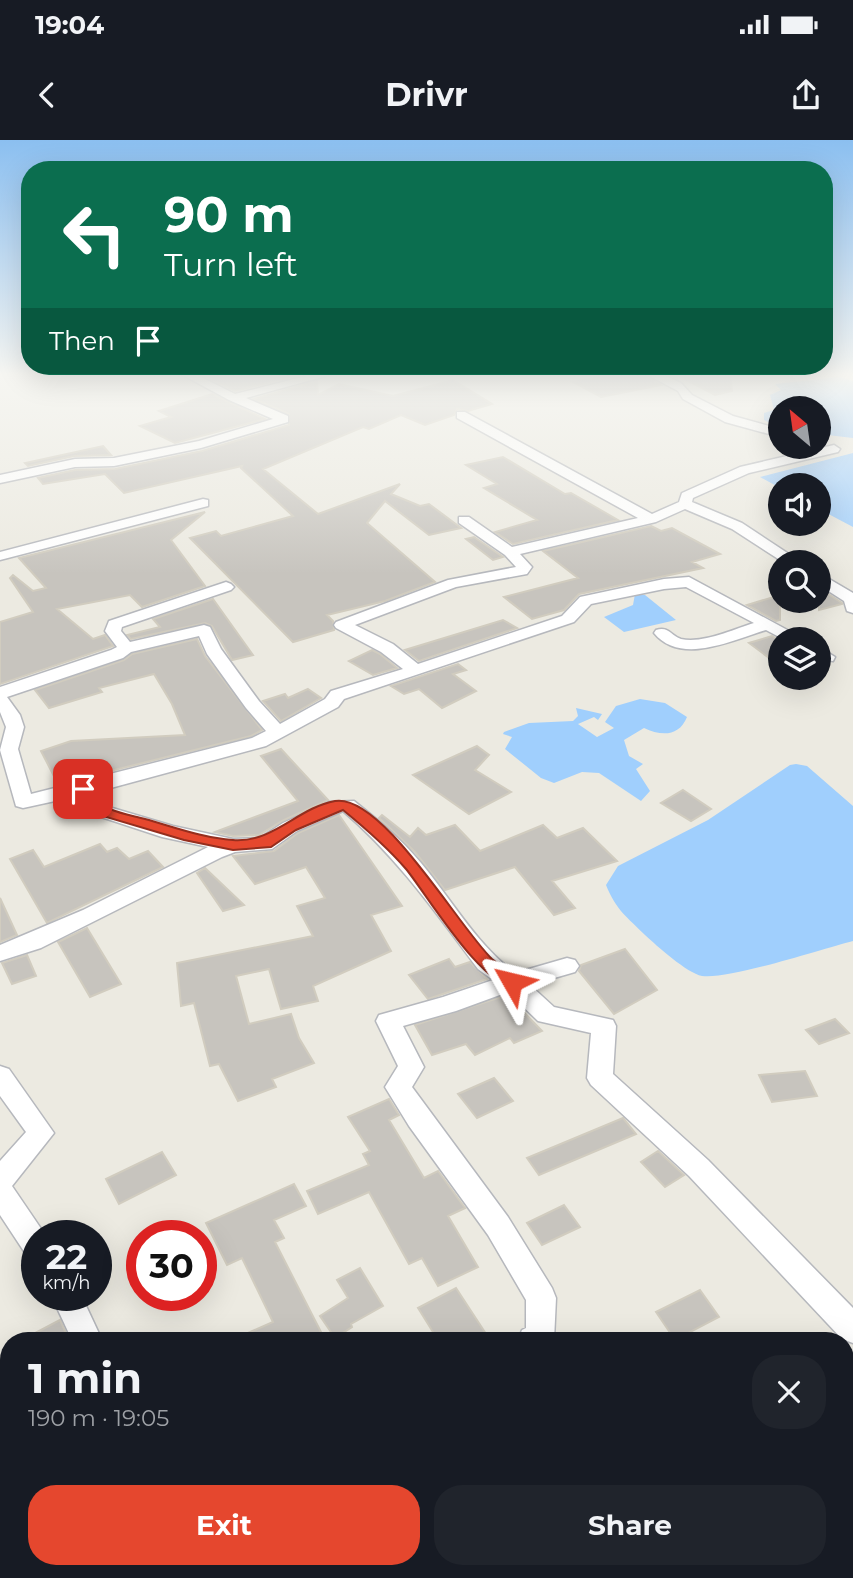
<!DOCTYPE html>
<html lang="en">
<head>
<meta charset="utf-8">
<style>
  :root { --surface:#171b24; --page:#20242c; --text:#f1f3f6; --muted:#9ea1a6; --accent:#e5472e }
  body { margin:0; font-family:Montserrat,sans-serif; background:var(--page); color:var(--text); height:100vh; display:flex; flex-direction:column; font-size:26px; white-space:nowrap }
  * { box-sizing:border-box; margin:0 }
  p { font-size:23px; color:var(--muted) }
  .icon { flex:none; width:38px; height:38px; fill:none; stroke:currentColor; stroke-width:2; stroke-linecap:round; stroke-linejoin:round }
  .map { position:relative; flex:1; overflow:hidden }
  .sheet { position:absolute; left:0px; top:1192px; width:854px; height:247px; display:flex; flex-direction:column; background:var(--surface); border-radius:28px 28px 0 0; box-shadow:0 7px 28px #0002 }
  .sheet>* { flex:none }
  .top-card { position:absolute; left:21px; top:21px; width:812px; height:214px; border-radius:28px; box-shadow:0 7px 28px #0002; background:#0b6e4f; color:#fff; overflow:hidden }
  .needle { width:46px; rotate:331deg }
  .tools { position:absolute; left:768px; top:256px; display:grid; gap:14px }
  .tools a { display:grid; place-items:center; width:63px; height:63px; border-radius:50%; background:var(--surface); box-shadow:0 7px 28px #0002; font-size:35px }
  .speed { position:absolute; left:21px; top:1080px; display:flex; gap:14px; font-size:35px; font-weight:700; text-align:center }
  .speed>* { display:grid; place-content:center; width:91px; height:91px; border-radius:50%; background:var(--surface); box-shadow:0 7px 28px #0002; line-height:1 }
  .speed small { font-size:18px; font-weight:400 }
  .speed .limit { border:10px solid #d22; background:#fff; color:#111 }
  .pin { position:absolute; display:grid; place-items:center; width:60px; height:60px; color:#fff; margin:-30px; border-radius:14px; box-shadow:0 4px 10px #0006 }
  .me { position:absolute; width:77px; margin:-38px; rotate:307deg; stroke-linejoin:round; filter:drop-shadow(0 0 5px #0008) }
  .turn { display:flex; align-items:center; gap:24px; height:147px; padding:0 28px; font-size:32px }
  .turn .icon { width:91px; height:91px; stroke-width:2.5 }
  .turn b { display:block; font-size:49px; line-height:60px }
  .then { display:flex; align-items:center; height:66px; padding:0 28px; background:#0003; gap:14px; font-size:26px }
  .round { display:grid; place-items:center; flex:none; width:74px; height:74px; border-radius:28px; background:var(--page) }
  .headline { display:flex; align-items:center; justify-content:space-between; height:119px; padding:0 28px }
  h1 { font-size:42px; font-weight:700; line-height:52px }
  .primary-button { display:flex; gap:14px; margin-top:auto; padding:14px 28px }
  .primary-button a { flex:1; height:80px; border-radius:28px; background:var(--accent); color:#fff; font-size:28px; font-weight:700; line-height:80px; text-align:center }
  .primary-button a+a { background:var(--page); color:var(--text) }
  .status { display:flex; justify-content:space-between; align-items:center; height:49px; padding:0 35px; background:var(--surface); direction:ltr }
  .status svg { height:19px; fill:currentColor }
  header { display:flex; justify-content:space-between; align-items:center; height:91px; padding:0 28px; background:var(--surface); font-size:32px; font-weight:700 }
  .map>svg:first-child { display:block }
  .water { fill:#a0cffd }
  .building { fill:#c7c4be; stroke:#d1ccbf; stroke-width:2 }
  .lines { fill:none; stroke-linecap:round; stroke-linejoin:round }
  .minor-casing { stroke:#b6b8bd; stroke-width:3 }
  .minor { fill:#fff; fill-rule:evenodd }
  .route { fill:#e5472e; stroke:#952e1e; stroke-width:2 }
</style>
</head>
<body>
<div class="status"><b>19:04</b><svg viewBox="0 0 49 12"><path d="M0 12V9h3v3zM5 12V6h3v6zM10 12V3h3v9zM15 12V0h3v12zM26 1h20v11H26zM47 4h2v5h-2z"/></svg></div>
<header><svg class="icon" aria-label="back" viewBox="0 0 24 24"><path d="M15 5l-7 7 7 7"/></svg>Drivr<svg class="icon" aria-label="share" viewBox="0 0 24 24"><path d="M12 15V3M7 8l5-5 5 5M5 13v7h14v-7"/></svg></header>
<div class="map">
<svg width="853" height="1438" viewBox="0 0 853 1438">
  <rect width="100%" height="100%" fill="#eceae1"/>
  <!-- water -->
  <path class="water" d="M839,237L853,241V298L819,294V268H780V288L764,280V273L774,270L770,255L781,250L775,244Z
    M853,313V387L819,369V345H780V348L760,337Z
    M635,454L645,455L676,480L624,492L604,477L633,465Z
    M640,559L665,563L687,577C679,597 661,596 644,588L624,600L629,616L643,624L636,629L650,651L641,661L599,633L582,632L554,643L541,638L505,609L512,597L503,594L504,592L529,583L573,581L578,576L576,568L602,574L598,580L594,577L578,584L597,597L614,588L605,582L616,566Z
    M796,624L807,626L853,666V801C822,809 728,840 702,836C687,833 657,806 645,795C627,777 616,770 606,745L618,726L708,680L790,625Z"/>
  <!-- building -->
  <path class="building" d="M199,233H307L235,251Z
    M621,233H642L661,245L601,257L573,242Z
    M665,233H730L732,251L715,255L677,235V238Z
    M453,240L492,264L468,271L457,269L454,275L425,285L401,275L369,289L363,287L263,329L318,374L400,344L391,354L420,366L429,364L461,388L429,395L385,361L367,383L435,442L385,461L327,475L333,481L334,490L293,502L190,398L216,391L221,396L293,376L241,328L242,326L124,353L105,334L43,344L38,338L75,330L115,329L202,311L289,285V274L254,259L317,241L318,255L339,244L393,256Z
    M212,254L265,279L175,303L140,286L171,277L159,271Z
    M103,306L111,315L74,316L28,326L25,323Z
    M503,317L565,354L571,353L618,380L513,404L495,392L537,380L484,348L497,344L466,325Z
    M205,372L171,400L205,446L142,467L130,455L57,469L93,499L105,495L113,506L0,544V482L33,472L10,438L13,435L33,451L46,448L19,418Z
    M651,386L661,391L672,388L720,414L692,422L703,428L579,454L564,470L532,479L504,457L578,438L543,411Z
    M474,397L503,417L493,420L466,399Z
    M819,448L842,463V464L819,470Z
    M780,455V480L776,481L747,465Z
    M213,459L253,515L232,520L212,486L205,483L131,499L127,495L160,487L153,479Z
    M503,480L517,488L419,521L405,510Z
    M772,496L780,501V526L749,503Z
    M197,499L205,516L262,590L251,596L58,644L41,611L71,601L185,595L172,564L154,534L99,548L102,552L49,568L35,550L124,520L132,514Z
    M372,510L380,514L397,528L373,535L349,521Z
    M458,524L466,530L453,534L476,551L442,568L419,549L404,554L391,546Z
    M308,549L321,558L281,581L263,561L285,554L288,558Z
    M477,606L489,615L475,630L511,652L469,674L413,635Z
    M281,609L328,660L282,681L259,695L233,696L215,692L298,661L261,616Z
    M683,650L711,669L691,681L661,663Z
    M339,675L402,766L371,775L391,811L313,846L318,861L281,869L269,829L236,836L249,884L291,874L299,898L314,923L272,939L276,947L238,961L219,924L210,926L194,863L181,866L177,823L313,796L297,766L325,758L306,727L255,744L233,716L274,711L298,693Z
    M382,675L410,697L418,688L426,695L455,685L480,711L543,685L557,698L583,688L617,721L552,741L575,768L554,775L515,727L445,750L415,712L379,678Z
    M100,704L107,712L117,708L129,719L148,711L163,727L47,783L10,719L33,710L44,727Z
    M205,728L244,765L223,771L197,733Z
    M0,758L17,795L0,802Z
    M87,788L121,844L90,857L58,802Z
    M625,809L657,850L614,874L579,831L581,825Z
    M27,815L36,836L12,844L2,823Z
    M449,819L455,827L470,822L487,839L428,859L409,835Z
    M507,855L542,891L514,903L510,898L475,915L466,904L432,915L415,885Z
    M835,879L849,893L819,904L806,890Z
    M805,931L817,956L772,962L759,935Z
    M494,938L513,961L477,978L458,954Z
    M389,959L399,975L389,980L424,1038L438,1031L465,1068L448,1076L478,1127L438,1146L422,1118L409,1124L369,1052L318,1074L307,1051L369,1025L363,1014L370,1011L348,977Z
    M623,978L636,994L539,1035L527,1018Z
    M658,1011L684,1035L665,1047L641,1022Z
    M162,1012L176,1035L119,1064L106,1039Z
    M294,1044L306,1066L274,1080L284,1098L275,1102L321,1192L303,1200H232L273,1182L242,1118L227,1125L206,1083Z
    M564,1065L580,1087L542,1105L527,1083Z
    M360,1128L383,1166L351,1184L352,1187L335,1198L320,1176L348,1158L337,1140Z
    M456,1148L490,1200H438L418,1168Z
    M700,1150L719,1177L675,1200L656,1172Z
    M60,1180L69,1200H22Z"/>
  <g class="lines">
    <!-- minor casing -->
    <g class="minor-casing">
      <path id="minor" d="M179,233H193L235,254L318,233H337L246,258L288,276V282L201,308L114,326L75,327L0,343V335L75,319L114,318L199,301L273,279L229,260Z
        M644,233H659L681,243L692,255L733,276L780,289V297L725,282L683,259L678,251Z
        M457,272H465L652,374L679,362L682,353L740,327L834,305L840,309L838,312L749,333L693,358L692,362L742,383L801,422H783L732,389L685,369L656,382L520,414L532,427L527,434L456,447L355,485L393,504L418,524L562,476L580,457L664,439L689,437L804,499H783L766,490C733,500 681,526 654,493L656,490C669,486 671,496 681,499C703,504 734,489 754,483L686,447L664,449L591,464L574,482L344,559L338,567L266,606L96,652L109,667L173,686L233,699L260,698L283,683L329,662L354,661C378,680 401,699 421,723C452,760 476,804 515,833L567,818L575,820L579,826L575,832L530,845L554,867L613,880L616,886L613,934L708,1020L853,1168V1203L842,1199L689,1036L591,945L587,938L591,893L538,881L508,852L456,871L403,886L424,927L412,947L508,1077L552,1148L556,1158L554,1200H518L522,1190L526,1188V1160L488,1095L409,986L385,947L398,926L376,881L379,875L443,857L493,840L478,829C436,773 397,717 343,671L297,691L272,709L235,712L222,717L41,808L0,821V805L83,770L208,707L162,697L95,675L78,656L23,668L16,666L0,610L6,587L0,572V547L111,510L117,507L105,491L109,481L226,442L231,444L234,447L231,450L122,487L121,491L130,502L204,485L210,487L221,509L259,561L280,584L325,559L331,551L403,529L381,512L336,488L334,485L336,482L448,440L516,427L505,415L459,383V377H469L512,407L638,378L457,278ZM199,496L207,514L246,568L266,591L252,598L31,654L18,609L24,587L20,575L7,557L123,518L131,512Z
        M203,359L208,360V366L0,420V412Z
        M819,433L853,453V473L847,471L844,461L819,445Z
        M819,507L835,517L833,521L819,519Z
        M0,926L9,929L54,993L12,1046L46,1096H37V1120L27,1116L0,1075V1021L26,992L0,956Z
        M51,1155H81L102,1200H72Z
        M853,1214V1247L845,1250V1217Z
        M85,1430H131L127,1438H81Z"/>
    </g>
    <!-- minor -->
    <use href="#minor" class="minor"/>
  </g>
  <!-- sky -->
  <linearGradient id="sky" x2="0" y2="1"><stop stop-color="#8bbff0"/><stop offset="0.54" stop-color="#f6f6f2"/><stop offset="1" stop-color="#f6f6f2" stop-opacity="0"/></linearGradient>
  <rect width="853" height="434" fill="url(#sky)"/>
  <!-- route -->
  <path class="route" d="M83,644C96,647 99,664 110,669C121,674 134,676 145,679C174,687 203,698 233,700C274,703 297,668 335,661C382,653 460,789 492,819C501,827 515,831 521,842L519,846C487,856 426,753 406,729C387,707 365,688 343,670L296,690L271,707L233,710L184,700L96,674L76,649Z"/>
</svg>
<div class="tools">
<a><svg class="needle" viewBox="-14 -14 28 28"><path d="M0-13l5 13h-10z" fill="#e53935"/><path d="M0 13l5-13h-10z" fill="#9ea1a6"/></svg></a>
<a><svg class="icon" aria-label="sound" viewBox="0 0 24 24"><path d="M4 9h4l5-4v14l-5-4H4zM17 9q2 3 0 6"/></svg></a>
<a><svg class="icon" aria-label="search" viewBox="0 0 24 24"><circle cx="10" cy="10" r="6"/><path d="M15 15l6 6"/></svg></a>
<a><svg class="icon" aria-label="layers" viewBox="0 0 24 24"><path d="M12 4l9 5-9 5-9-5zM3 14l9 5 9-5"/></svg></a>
</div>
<div class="speed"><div>22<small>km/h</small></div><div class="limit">30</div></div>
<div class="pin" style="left:83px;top:649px;background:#d93025"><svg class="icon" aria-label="arrive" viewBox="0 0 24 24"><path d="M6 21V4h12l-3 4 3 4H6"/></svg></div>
<svg class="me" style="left:512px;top:842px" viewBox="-20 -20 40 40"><path d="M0-17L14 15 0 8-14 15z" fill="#e5472e" stroke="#fff" stroke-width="4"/></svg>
<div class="top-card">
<div class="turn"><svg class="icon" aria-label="left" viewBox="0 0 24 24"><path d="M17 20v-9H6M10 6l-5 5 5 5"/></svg><div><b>90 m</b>Turn left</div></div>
<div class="then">Then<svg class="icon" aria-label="arrive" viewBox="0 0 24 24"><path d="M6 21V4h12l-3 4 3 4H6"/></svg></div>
</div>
<section class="sheet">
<div class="headline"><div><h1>1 min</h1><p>190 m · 19:05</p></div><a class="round"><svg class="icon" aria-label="close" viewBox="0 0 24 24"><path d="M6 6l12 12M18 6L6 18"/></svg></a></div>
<div class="primary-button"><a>Exit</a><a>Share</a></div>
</section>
</div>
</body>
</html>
